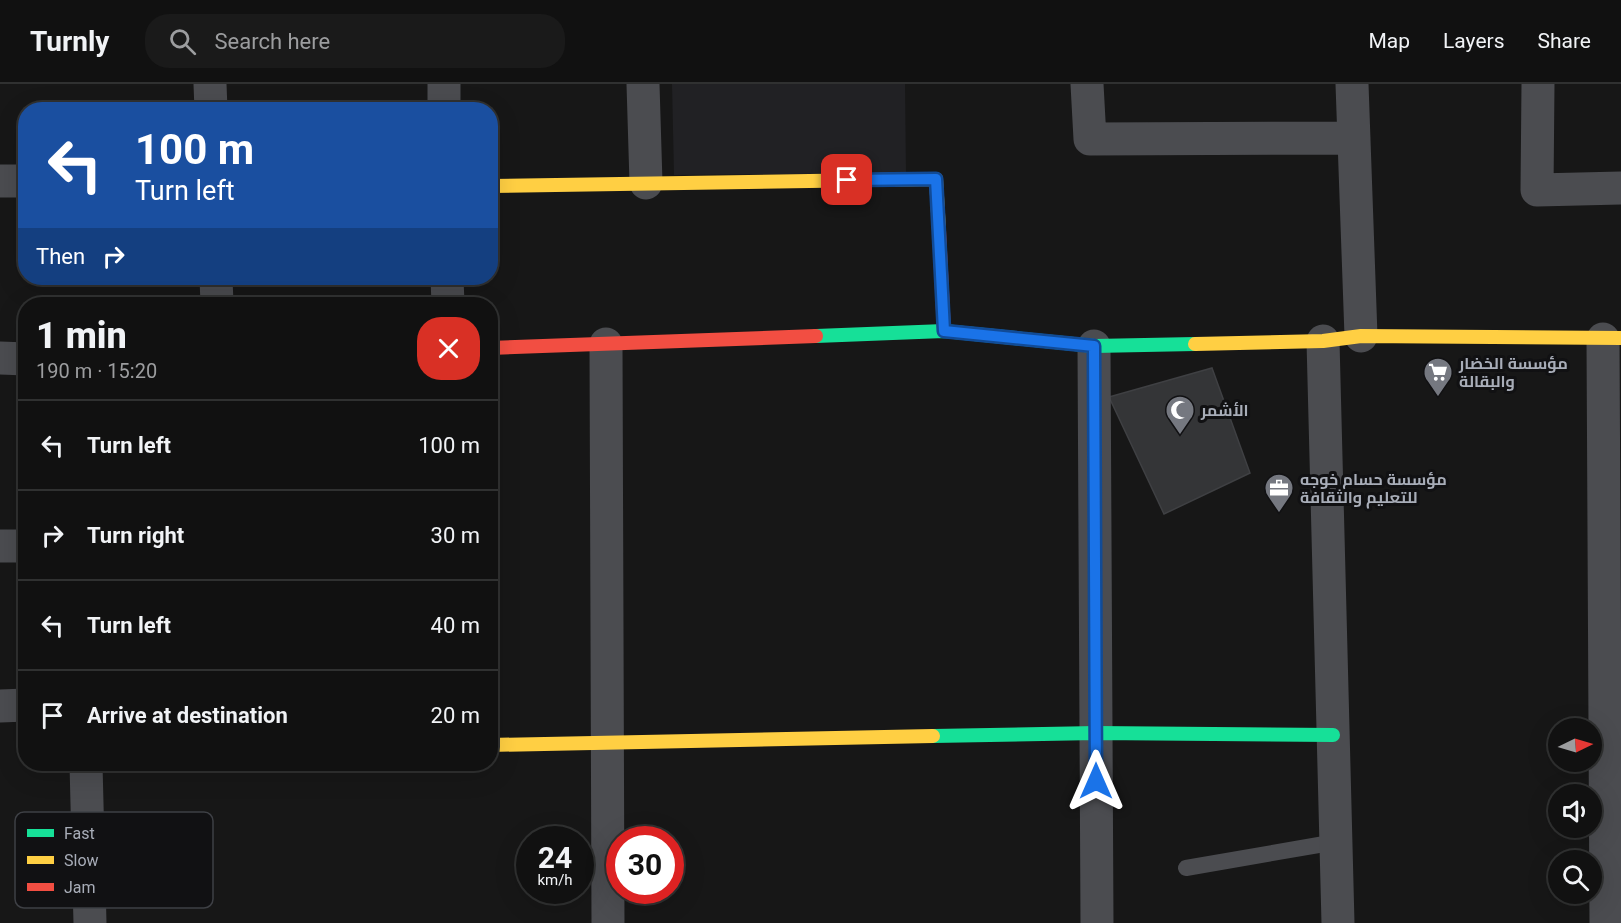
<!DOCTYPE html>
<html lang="en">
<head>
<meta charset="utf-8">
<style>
  :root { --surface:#111; --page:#1a1a1a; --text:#f1f3f6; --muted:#9c9d9f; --line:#303131 }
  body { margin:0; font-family:Roboto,Cairo,sans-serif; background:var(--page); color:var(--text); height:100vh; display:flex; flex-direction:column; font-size:22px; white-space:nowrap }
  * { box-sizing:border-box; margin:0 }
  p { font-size:20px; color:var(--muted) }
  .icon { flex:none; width:33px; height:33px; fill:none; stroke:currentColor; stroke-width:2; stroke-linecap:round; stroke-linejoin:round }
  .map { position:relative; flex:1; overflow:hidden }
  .panel { position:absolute; left:18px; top:213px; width:480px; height:474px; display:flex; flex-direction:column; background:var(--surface); border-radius:24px; box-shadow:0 6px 24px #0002,0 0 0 2px var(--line) }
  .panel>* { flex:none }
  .banner { position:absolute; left:18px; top:18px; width:480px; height:183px; border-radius:24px; box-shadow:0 6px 24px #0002,0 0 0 2px var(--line); background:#1a4fa0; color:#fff; overflow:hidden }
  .needle { width:39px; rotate:85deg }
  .tools { position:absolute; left:1548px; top:634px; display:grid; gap:12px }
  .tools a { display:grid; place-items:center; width:54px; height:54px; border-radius:50%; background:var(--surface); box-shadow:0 6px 24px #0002,0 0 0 2px var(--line); font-size:30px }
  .speed { position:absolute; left:516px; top:742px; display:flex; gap:12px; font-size:30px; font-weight:700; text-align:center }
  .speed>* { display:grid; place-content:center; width:78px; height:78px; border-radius:50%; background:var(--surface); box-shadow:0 6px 24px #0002,0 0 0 2px var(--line); line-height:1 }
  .speed small { font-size:15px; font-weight:400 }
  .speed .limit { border:9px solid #d22; background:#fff; color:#111 }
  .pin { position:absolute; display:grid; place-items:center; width:51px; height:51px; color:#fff; margin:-26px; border-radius:12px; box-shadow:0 3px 9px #0006 }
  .me { position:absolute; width:66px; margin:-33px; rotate:0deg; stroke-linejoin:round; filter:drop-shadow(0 0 4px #0008) }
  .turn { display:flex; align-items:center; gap:21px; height:126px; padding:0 18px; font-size:27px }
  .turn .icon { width:78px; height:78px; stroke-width:2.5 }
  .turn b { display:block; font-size:42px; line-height:51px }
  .then { display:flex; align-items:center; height:57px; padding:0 18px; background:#0003; gap:12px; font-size:22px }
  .round { display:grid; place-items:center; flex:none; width:63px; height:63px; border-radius:24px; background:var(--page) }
  .summary { display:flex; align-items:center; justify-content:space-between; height:102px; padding:0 18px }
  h1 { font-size:36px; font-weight:800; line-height:45px }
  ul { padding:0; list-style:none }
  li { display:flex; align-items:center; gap:18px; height:90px; padding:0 18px; border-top:2px solid var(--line) }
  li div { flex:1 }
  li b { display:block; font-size:22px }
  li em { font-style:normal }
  header { display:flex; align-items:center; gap:36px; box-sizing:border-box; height:84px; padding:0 30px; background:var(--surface); border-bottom:2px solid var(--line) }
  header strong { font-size:28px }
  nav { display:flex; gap:33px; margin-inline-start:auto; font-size:21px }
  .search { width:420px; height:54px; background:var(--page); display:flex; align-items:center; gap:15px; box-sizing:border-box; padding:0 21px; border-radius:24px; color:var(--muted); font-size:22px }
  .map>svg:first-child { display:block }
  .built { fill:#212124 }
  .building { fill:#343537; stroke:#3f4043; stroke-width:1.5 }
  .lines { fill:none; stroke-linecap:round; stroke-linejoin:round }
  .lane { stroke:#4b4c50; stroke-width:16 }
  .street { stroke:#4b4c50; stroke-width:33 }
  .fast { stroke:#16e098; stroke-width:14 }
  .slow { stroke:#ffcf43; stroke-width:14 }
  .jam { stroke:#f24e42; stroke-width:14 }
  .route-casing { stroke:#114b97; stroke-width:15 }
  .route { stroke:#1a73e8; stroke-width:10 }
  .labels { text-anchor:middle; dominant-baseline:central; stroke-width:6; stroke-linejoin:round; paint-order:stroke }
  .poi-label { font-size:16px; font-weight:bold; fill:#a8adb8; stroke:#111113; text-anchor:start }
  .key { fill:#111113; stroke:#3e4045; stroke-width:1.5 }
  .key-label { font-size:16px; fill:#a8adb8 }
</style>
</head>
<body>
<header>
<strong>Turnly</strong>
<div class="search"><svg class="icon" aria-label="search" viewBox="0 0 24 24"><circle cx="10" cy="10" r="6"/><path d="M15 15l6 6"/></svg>Search here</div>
<nav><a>Map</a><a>Layers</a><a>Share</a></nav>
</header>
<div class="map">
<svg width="1621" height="839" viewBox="0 0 1621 839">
  <rect width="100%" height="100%" fill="#171717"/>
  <!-- built -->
  <path class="built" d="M672,0H905L906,89L674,91Z"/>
  <!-- building -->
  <path class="building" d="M1212,284L1250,389L1164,430L1109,313Z"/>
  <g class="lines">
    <!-- lane -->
    <path class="lane" d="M1186,784L1336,758"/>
    <!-- street -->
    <path class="street" d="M210,0L211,26
      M444,0V26
      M643,0L646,99
      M1087,0L1090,55L1354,54
      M1352,0L1361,252
      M1538,0L1537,106L1621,104
      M0,97H26
      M216,194L217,220
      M447,194L448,220
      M1603,255L1606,839
      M1323,257L1338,839
      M606,260L608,839
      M1094,262L1097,839
      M0,274L26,275
      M0,462H26
      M0,622L26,621
      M86,680L90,839"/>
    <!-- fast -->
    <path class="fast" d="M816,252L944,247L1094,262L1195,260
      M933,652L1096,649L1333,651"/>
    <!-- slow -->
    <path class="slow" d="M490,102L936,95L939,146
      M1195,260L1323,257L1361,252L1621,254
      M490,661L933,652"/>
    <!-- jam -->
    <path class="jam" d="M939,146L944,247
      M490,264L816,252"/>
  </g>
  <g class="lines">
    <!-- route casing -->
    <g class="route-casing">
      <path id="route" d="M847,96L936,95L944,247L1094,262L1096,697"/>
    </g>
    <!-- route -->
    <use href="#route" class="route"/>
  </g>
  <!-- icons -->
  <defs>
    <g id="supermarket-pin" transform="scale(1.5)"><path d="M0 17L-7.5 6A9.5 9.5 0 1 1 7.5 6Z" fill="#757880" stroke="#111113"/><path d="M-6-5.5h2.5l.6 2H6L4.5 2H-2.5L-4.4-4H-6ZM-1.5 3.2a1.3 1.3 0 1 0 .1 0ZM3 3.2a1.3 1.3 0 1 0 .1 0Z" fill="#fff"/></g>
    <g id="mosque-pin" transform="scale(1.5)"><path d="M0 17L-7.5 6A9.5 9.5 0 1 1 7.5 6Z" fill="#757880" stroke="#111113"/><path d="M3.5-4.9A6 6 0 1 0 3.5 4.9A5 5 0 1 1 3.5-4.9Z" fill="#fff"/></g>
    <g id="office-pin" transform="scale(1.5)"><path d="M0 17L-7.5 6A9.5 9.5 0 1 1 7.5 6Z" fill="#757880" stroke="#111113"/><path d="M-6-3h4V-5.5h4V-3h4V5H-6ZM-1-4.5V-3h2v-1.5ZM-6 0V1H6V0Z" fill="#fff"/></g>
  </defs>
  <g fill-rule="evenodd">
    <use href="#supermarket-pin" x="1438" y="288"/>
    <use href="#mosque-pin" x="1180" y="326"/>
    <use href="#office-pin" x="1279" y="404"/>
  </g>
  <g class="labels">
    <!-- poi labels -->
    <g class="poi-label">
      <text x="1459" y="279">مؤسسة الخضار<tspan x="1459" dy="18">والبقالة</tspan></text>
      <text x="1201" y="326">الأشمر</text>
      <text x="1300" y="395">مؤسسة حسام خوجه<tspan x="1300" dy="18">للتعليم والثقافة</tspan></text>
    </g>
  </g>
  <!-- legend -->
  <rect x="15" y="728" width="198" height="96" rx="9" class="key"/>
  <rect x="27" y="745" width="27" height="8" fill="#16e098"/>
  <rect x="27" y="772" width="27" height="8" fill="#ffcf43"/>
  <rect x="27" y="799" width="27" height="8" fill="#f24e42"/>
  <g class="key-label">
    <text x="64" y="755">Fast</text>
    <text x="64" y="782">Slow</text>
    <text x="64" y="809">Jam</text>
  </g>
</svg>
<div class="tools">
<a><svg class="needle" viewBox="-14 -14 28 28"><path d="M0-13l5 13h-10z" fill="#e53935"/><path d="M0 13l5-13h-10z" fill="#9c9d9f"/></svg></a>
<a><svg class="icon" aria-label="sound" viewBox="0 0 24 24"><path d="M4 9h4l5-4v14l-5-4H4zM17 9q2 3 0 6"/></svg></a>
<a><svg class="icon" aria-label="search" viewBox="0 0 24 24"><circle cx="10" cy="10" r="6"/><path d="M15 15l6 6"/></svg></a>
</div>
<div class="speed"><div>24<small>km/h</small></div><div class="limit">30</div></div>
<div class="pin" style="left:847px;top:96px;background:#d93025"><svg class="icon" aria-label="arrive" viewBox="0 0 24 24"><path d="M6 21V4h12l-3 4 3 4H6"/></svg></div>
<svg class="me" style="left:1096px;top:697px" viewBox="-20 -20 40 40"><path d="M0-17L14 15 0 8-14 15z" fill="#1a73e8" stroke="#fff" stroke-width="4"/></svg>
<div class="banner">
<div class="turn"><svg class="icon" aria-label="left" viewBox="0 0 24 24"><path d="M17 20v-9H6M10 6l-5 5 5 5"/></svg><div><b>100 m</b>Turn left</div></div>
<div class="then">Then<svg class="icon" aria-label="right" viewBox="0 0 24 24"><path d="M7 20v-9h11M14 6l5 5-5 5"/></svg></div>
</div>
<section class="panel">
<div class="summary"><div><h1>1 min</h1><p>190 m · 15:20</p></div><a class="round" style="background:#d93025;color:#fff"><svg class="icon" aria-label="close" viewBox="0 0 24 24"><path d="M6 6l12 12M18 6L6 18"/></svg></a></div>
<ul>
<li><svg class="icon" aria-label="left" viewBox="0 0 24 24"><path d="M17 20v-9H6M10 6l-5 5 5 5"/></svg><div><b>Turn left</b></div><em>100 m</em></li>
<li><svg class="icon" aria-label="right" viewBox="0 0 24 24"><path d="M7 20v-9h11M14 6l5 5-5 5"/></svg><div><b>Turn right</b></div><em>30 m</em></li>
<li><svg class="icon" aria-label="left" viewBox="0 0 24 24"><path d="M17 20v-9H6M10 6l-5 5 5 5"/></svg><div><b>Turn left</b></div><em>40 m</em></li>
<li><svg class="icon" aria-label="arrive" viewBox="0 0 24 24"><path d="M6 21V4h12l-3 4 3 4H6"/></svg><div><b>Arrive at destination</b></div><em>20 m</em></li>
</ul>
</section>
</div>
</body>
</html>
